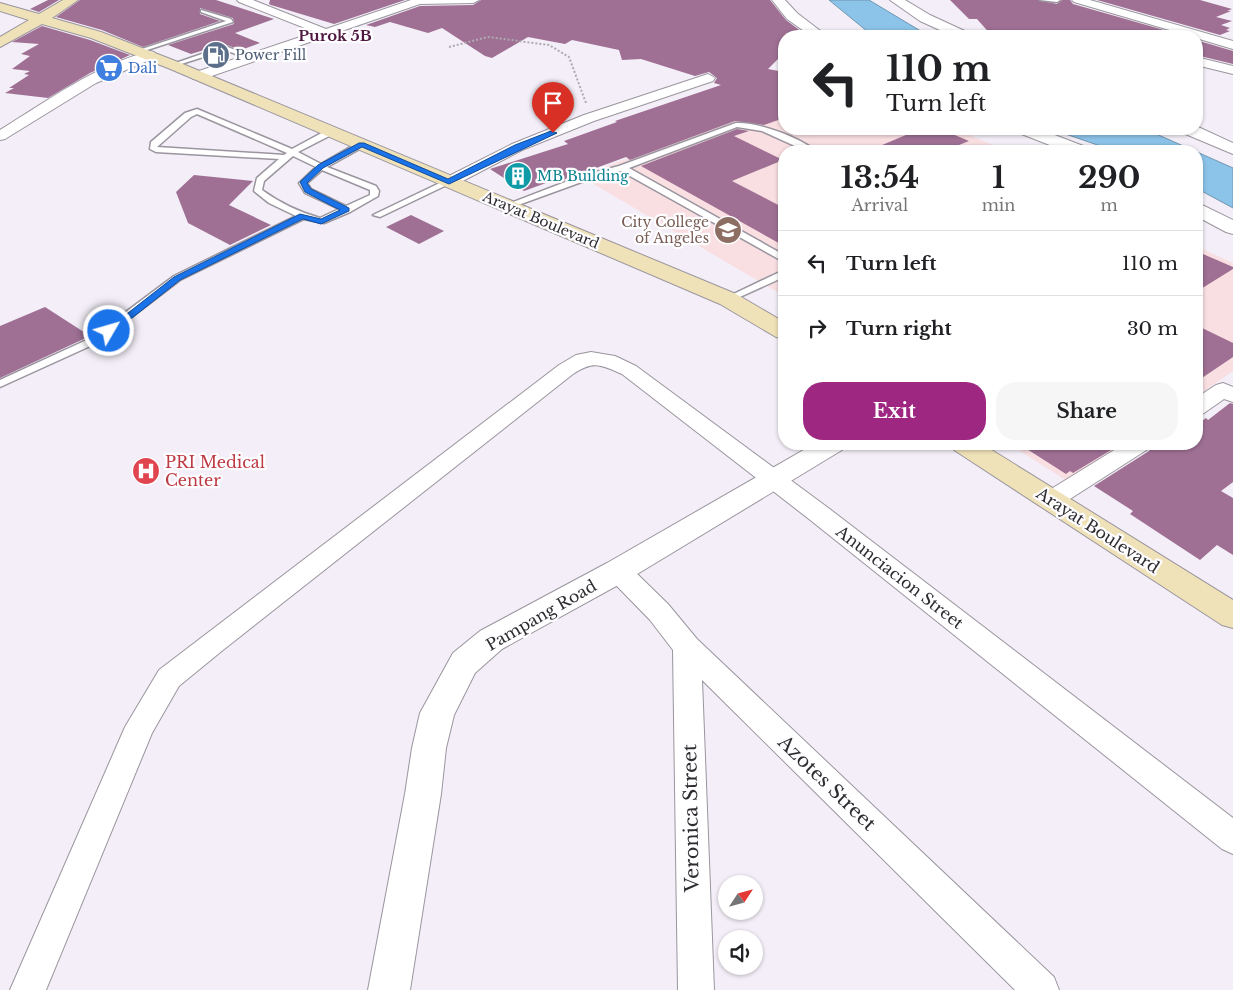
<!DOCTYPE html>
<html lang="en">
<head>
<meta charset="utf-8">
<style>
  :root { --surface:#fff; --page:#f6f6f6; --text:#202124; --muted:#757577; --line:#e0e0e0; --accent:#9d2781 }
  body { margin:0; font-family:"Libre Baskerville",serif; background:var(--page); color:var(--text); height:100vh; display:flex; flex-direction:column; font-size:19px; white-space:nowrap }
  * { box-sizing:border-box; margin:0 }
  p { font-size:16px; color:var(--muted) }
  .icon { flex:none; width:28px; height:28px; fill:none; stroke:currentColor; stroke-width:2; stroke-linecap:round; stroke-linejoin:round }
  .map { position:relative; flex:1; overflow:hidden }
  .details { position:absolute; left:778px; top:145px; width:425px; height:305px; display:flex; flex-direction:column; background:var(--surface); border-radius:20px; box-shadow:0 1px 4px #0004 }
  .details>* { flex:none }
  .guide { position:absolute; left:778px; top:30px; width:425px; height:105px; border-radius:20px; box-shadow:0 1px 4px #0004; background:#fff; color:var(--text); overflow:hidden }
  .needle { width:32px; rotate:54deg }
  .tools { position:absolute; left:718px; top:875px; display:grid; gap:10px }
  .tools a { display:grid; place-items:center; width:45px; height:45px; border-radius:50%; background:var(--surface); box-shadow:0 1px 4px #0004; font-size:25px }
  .pin { position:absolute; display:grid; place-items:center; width:42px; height:42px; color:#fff; margin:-51px -21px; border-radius:50% 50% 50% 0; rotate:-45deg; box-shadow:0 0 5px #0007 }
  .pin .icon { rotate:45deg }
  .me { position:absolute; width:55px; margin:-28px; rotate:52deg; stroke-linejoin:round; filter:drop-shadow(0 0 4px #0008) }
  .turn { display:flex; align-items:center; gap:18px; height:105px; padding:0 25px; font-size:22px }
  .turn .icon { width:65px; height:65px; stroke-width:2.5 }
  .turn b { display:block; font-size:35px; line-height:42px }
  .eta { display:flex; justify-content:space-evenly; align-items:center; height:85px; text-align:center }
  .eta b { font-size:30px; font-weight:700; line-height:35px }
  .cta { display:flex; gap:10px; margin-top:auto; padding:10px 25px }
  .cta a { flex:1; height:58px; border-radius:20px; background:var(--accent); color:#fff; font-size:20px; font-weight:700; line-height:58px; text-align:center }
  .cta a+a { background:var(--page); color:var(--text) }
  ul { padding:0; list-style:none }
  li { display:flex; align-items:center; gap:15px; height:65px; padding:0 25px; border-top:1px solid var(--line) }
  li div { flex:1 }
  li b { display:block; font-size:19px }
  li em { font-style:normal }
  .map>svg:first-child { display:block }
  .education { fill:#f9dfe2 }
  .water { fill:#8cc3e8; stroke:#7096b0 }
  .building { fill:#9f7094 }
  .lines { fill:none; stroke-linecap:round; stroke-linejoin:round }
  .service-casing { stroke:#9a959e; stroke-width:3 }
  .minor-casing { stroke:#9a959e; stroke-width:2 }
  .tertiary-casing { stroke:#9a959e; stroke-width:2 }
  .secondary-casing { stroke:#9a959e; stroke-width:2 }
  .path { stroke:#aeaab1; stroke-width:2; stroke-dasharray:2 2; stroke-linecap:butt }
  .service { fill:#fff; fill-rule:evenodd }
  .minor { fill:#fff; fill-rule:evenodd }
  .tertiary { fill:#fff; fill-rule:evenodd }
  .secondary { fill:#f0e2b8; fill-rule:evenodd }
  .route { fill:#1a73e8; stroke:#114b97 }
  .labels { text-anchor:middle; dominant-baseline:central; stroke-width:4.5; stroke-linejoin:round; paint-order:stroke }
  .far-service-label { font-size:14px; fill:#4e5e75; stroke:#fefdff; text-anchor:start }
  .far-shop-label { font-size:14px; fill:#366cbe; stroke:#fefdff; text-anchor:start }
  .far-culture-label { font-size:14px; fill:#0d838f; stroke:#fefdff; text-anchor:start }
  .far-street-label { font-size:14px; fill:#2e2c2f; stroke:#fefdff }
  .far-education-label { font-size:14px; fill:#785e54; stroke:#fefdff; text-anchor:end }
  .far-neighbourhood-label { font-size:15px; font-weight:bold; fill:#501841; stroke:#fefdff }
  .health-label { font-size:16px; fill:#be3a42; stroke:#fefdff; text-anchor:start }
  .street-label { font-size:16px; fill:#2e2c2f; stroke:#fefdff }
  .near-street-label { font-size:19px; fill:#2e2c2f; stroke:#fefdff }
</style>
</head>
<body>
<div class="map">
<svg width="1233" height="990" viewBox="0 0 1233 990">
  <rect width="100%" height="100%" fill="#f3eef7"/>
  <!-- education -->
  <path class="education" d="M784,100V129H955L1007,151H784V289L777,292L580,176Z
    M1196,246L1233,263V371L1196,397Z
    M1009,444H1129L1072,484Z"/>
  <!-- water -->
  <path class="water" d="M829,0H869L929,36H873Z
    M1051,129H1145L1233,168V208L1196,188V151H1115Z"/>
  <!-- building -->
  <path class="building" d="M48,0H59L39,12L30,9Z
    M80,0H216L274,19L235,33L260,43L241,50L224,44L191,54L168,45L234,24L233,18L200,8V14L220,21L143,47L102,30L56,17Z
    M270,0H405L334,24L271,5L269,4Z
    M481,0H770L786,20L802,32L799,36H784V53L768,69L784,72V118L764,125L735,121L630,160L626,157L561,181L557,179L524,191L490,169L568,144L564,141L617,122L615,121L721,85L714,83L717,78L709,72L695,76L641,59L622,60L619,50L572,40L565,44L528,37L492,58L485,56L442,28L428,33L390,22L375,27L366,25L420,6L473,5Z
    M950,0H1038L1057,4L1062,0H1070L1073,4L1171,32L1161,36H992L977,19H969Z
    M1097,0H1200L1232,9L1227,11H1231L1216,17L1232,21L1221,25L1230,28L1226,30L1230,31L1220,35Z
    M42,26L90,40L130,55L90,73L48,98L5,93L14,88H9L29,75L24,74L30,71L12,69L30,56L21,54L39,44L12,42Z
    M1196,40L1233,51V64L1196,55Z
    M737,129L749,131L734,136L783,160L732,181L784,208V246L641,166Z
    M920,129L933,134L943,130L969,141L959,145L972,151H868Z
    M194,175L253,181L229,205L271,225L230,245L188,223L176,192Z
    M411,215L444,231L419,244L386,227Z
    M1196,251L1233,267V269L1196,292Z
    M45,307L90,336L0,378V326Z
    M1196,325L1233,343V357L1196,382Z
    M1230,403L1233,404V482L1221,491L1233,498V555L1217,545L1200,560L1130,514L1133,511L1094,486L1149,451L1153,444H1196V425L1206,418L1208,420Z
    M1019,444H1121L1073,473L1070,471L1066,474Z"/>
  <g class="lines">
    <!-- service casing -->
    <g class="service-casing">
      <path id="service" d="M1040,0H1060L1057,2Z
        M201,10L231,19L233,22L141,52L136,51L226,21L201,12Z
        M225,46L255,58L250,59L225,50L175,66L170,65Z
        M197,109L292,149L329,129H335V133L298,152L321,164L359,142H365V146L327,167L376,186L379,191L378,196L350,212L324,223L304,219L180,280L99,342L0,387V380L91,338L174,276L296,216L269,203L254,191L257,178L279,159L156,152L150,149L151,142L185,113ZM197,114L287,153L284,155L157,147L191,117ZM293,156L316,167L299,183L305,193L339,209L320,218C299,212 280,203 262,190L264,181ZM322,170L370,190V195L346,206L311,189L307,183Z
        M736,123C758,122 799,137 816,151H806L762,131L737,127L629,168L784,255V262L621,171L587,180L510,208L503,206L581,176L619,166Z
        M446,180L453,182L380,217L373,215Z
        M784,270V277L731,301H725L723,299Z"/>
    </g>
    <!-- minor casing -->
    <g class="minor-casing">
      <path id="minor" d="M237,0H253L326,29L411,0H479L473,3L420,4L203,79H193L191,76L193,73L315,32L239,2Z
        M1072,0H1090L1233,41V49L1196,38V36H1190L1074,2Z
        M150,51L154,52L156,55L154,58L96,83L5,139L0,140V130C47,101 96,65 150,51Z
        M1196,57L1233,66V74L1196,65Z
        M708,74L715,78L713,81L594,121L522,150L455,185H443L441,182L443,179L512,144L584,115Z
        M591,352L615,356L636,366L827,507L1233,818V854L1222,849L809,519L622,374C601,365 594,360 573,374L223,650L179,686L152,733L46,990H10L125,727L159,670L559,365L576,355Z
        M1223,383L1233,387V402L1224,399L1204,413L1196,415V398L1216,385Z
        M1124,444H1151L1148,449L1059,506L1051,508L1043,506L1039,500L1043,494Z
        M618,561L627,564L668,604L697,639L1054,977L1059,990H1015L702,680L714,990H678L673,650L650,620L609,578L605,571L609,564Z"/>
    </g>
    <!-- tertiary casing -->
    <g class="tertiary-casing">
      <path id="tertiary" d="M772,0H785L797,13L827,36H811L787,19Z
        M890,0H905L930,15L969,33L971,36H953L920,21Z
        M1196,126L1233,143V154L1183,133L1181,129H1196Z
        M1017,129H1039L1086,147L1089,151H1065L1019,133Z
        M1196,202L1233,220V234L1226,232L1196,216Z
        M814,444H846L842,450L629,579L502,649L475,673L454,715L446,748L441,794L410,990H368L405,794L412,748L420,713L453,653L480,631L607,563Z"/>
    </g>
    <!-- secondary casing -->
    <g class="secondary-casing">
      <path id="secondary" d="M63,0H78L52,18L101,32L178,62L736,294L784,322V339L776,337L720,304L168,68L91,38L42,24L0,47V37L29,20L0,11V3L39,14Z
        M950,444H982L1233,600V628L1222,625L954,450Z"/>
    </g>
    <!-- path -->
    <path class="path" d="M449,47L488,37L549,45L569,57L586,103"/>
    <!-- service -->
    <use href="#service" class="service"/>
    <!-- minor -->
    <use href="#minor" class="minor"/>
    <!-- tertiary -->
    <use href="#tertiary" class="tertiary"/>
    <!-- secondary -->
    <use href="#secondary" class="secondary"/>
  </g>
  <!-- route -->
  <path class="route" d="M551,131L557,133L449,184L362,147L323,168L307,183L311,189L349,208V211L321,224L303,219L180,280L113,333H106L105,331L174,277L300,214L321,219L340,210L305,192L300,182L318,165L359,143H364L448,179L515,145Z"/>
  <!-- icons -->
  <defs>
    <g id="fuel-disc" transform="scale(1.4375)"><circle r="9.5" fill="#5c6f8a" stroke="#fefdff"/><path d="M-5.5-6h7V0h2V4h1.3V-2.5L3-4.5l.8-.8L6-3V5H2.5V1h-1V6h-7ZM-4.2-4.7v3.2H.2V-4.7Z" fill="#fff"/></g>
    <g id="supermarket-disc" transform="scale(1.4375)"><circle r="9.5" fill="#3f7fe0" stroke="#fefdff"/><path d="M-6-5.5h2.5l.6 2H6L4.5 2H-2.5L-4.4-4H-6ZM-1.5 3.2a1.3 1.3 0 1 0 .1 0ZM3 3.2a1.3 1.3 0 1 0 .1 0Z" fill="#fff"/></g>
    <g id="building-disc" transform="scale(1.4375)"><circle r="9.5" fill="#0f9aa8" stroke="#fefdff"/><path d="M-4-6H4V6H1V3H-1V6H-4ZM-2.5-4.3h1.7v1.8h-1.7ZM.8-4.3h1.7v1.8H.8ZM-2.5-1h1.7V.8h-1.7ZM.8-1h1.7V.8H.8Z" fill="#fff"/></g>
    <g id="university-disc" transform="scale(1.4375)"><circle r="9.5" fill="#8d6e63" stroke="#fefdff"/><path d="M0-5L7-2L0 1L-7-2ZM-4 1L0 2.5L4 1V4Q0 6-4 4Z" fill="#fff"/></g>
    <g id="hospital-disc" transform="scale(1.4375)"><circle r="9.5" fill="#e0444e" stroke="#fefdff"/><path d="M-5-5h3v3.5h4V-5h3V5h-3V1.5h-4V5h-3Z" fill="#fff"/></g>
  </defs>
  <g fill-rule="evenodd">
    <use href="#fuel-disc" x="216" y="55"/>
    <use href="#supermarket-disc" x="109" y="68"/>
    <use href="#building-disc" x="518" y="176"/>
    <use href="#university-disc" x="728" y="230"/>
    <use href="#hospital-disc" x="146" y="471"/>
  </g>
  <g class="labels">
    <!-- far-service labels -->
    <g class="far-service-label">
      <text x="235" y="55">Power Fill</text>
    </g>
    <!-- far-shop labels -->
    <g class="far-shop-label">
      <text x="128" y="68">Dali</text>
    </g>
    <!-- far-culture labels -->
    <g class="far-culture-label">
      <text x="537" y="176">MB Building</text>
    </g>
    <!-- far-street labels -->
    <g class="far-street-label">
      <text transform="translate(541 220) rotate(23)">Arayat Boulevard</text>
    </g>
    <!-- far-education labels -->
    <g class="far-education-label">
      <text x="709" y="222">City College<tspan x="709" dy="16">of Angeles</tspan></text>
    </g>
    <!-- far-neighbourhood labels -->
    <g class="far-neighbourhood-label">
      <text x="335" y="35">Purok 5B</text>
    </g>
    <!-- health labels -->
    <g class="health-label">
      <text x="165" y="462">PRI Medical<tspan x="165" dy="18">Center</tspan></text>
    </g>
    <!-- street labels -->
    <g class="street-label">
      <text transform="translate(1098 530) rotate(33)">Arayat Boulevard</text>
      <text transform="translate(900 577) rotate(38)">Anunciacion Street</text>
      <text transform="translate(541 615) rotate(-30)">Pampang Road</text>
    </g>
    <!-- near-street labels -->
    <g class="near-street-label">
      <text transform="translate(827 783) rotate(44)">Azotes Street</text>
      <text transform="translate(691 818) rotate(-91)">Veronica Street</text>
    </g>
  </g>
</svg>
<div class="tools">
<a><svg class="needle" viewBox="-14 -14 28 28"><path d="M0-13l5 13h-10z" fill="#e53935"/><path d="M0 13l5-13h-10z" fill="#757577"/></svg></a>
<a><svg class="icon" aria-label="sound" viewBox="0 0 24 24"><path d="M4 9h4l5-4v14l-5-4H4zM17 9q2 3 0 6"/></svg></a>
</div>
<div class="pin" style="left:553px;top:133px;background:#d93025"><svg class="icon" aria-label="arrive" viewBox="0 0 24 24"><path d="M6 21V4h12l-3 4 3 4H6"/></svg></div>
<svg class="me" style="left:109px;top:331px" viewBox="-20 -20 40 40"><circle r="17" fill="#1a73e8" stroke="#fff" stroke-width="3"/><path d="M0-11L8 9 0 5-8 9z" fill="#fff"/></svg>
<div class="guide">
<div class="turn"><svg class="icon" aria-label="left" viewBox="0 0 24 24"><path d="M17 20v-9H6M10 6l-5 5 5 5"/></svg><div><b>110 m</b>Turn left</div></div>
</div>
<section class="details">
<div class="eta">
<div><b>13:54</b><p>Arrival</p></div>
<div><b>1</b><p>min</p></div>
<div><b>290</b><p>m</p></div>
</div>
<ul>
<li><svg class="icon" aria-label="left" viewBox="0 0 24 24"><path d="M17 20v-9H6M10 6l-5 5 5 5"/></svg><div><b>Turn left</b></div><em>110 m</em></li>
<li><svg class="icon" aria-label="right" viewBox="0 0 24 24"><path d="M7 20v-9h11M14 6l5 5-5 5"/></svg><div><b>Turn right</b></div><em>30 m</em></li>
</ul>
<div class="cta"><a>Exit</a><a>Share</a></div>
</section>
</div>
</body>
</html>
